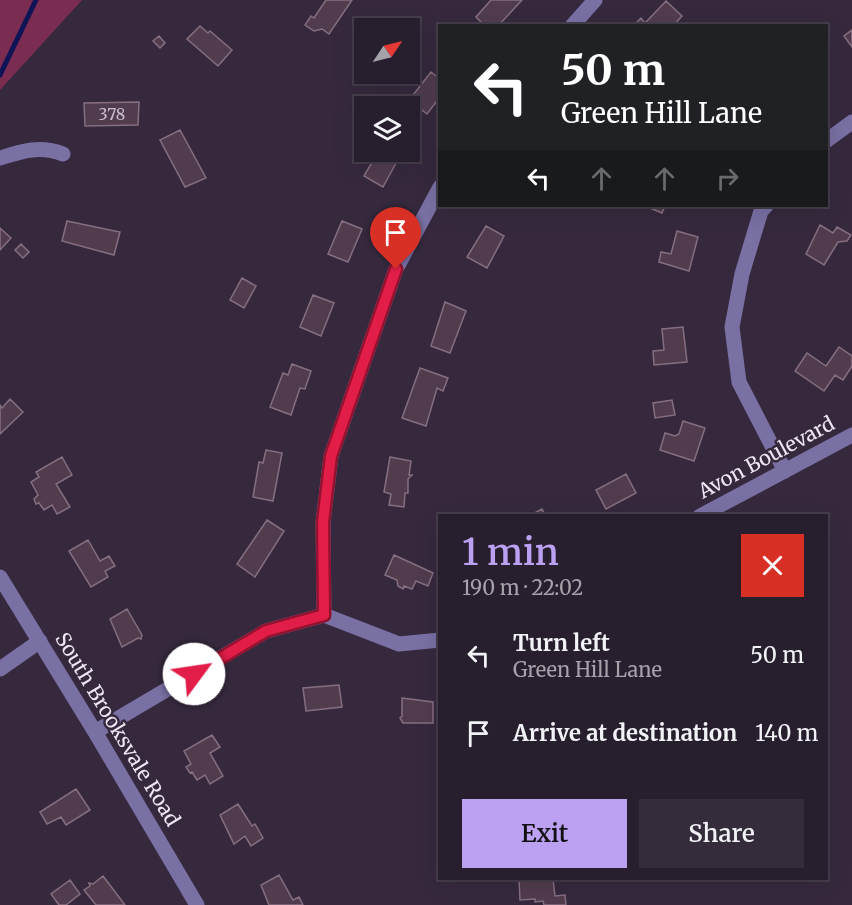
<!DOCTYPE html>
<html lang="en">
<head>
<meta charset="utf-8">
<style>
  :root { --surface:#281f2e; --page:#342c3a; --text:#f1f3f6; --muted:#a5a2aa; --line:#443d4a; --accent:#bca0f2 }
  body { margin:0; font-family:Merriweather,serif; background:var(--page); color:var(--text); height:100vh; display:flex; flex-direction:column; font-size:22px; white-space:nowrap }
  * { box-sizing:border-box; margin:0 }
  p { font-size:20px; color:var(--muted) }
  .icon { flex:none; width:33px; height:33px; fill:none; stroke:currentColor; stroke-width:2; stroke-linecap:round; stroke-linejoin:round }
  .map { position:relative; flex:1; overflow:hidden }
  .side { position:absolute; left:438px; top:514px; width:390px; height:366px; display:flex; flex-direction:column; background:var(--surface); border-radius:0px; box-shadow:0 6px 24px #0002,0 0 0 2px var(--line) }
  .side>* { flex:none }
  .hud { position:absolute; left:438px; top:24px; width:390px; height:183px; border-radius:0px; box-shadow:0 6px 24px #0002,0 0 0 2px var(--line); background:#202124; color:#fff; overflow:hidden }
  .needle { width:39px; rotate:55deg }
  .buttons { position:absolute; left:354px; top:18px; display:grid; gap:12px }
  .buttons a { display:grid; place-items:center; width:66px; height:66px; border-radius:0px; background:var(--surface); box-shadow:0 6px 24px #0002,0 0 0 2px var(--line); font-size:30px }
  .pin { position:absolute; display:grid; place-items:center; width:51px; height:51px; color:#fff; margin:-62px -26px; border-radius:50% 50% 50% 0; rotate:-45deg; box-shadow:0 0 6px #0007 }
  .pin .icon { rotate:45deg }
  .me { position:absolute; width:66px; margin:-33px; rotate:59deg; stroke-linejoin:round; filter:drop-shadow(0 0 4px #0008) }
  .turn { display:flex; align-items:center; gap:21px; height:126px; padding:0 24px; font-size:27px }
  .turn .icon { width:78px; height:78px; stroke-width:2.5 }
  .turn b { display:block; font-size:42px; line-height:51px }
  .lanes { display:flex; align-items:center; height:57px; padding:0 24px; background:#0003; justify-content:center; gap:30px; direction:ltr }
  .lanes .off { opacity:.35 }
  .round { display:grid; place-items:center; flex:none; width:63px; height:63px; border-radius:0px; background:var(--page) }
  .head { display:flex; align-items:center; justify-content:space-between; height:102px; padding:0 24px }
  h1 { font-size:36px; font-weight:600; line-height:45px; color:var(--accent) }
  .primary-button { display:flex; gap:12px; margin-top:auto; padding:12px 24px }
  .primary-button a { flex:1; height:69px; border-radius:0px; background:var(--accent); color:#111; font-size:24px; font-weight:600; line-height:69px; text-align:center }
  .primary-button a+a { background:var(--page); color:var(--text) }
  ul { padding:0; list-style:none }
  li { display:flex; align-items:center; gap:18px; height:78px; padding:0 24px }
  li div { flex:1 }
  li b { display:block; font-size:22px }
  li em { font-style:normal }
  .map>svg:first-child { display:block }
  .green { fill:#7a2c51 }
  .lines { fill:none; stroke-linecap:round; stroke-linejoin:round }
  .stream { stroke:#0f1457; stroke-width:5 }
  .building { fill:#513c4d; stroke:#866e81; stroke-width:1.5 }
  .minor { stroke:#7970a4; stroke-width:15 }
  .route-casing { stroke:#92132f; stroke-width:15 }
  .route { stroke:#e11d48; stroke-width:10 }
  .labels { text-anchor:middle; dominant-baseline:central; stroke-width:5; stroke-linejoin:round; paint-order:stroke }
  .number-label { font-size:16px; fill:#c8bcca }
  .street-label { font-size:20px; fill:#efe6f4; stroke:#36293e }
</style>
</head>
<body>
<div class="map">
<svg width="852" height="905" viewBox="0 0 852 905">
  <rect width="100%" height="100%" fill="#36293e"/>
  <!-- green -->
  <path class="green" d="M0,0H82L0,90Z"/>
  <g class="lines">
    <!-- stream -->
    <path class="stream" d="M0,75L36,0"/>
  </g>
  <!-- building -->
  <path class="building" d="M326,0H352L329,34L322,29L314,31L305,25L311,16L314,18Z
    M491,0H522L498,26H485L476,17Z
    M666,1L682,16L673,26H633L641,18L645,23Z
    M200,26L208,33L210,31L232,50L218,66L187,39Z
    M852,30V47L844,36Z
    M159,36L165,43L160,48L153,41Z
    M431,72L440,79V97L427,114L409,100Z
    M139,102L138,125L85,126L84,103Z
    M180,130L206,178L185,187L160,140Z
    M378,152L401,154L383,187L364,176Z
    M645,206H665L662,213Z
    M67,221L120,232L114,255L62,241Z
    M342,221L362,229L348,262L328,254Z
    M820,225L833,233L837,227L851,235L847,241L838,242L824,265L806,254Z
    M486,226L504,236L487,268L467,257Z
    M0,228L11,238L0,250Z
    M677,231L698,237L689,271L659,262L661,252L671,254Z
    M21,244L29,252L23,258L15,250Z
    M242,278L256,286L244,308L230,300Z
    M313,295L334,303L321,336L300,327Z
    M445,302L466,311L450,353L431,346Z
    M683,327L687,362L654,365L653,351L664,350L662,329Z
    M839,347L852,356V366L843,380L835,375L824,391L795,371L807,353L826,366Z
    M292,364L311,371L305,389L300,388L291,415L270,407L283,373L288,375Z
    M420,368L448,378L443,391L437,388L426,426L402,418Z
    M10,399L23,412L0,434V405L2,408Z
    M672,400L675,415L655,418L653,403Z
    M683,421L705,428L694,461L660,450L665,433L675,436L679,434Z
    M266,450L282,453L273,501L253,497L259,462L263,463Z
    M62,457L72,475L56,484L70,507L57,514L52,505L44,510L39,503L36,504L34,499L38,495L31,482L39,477L36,472Z
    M390,457L411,461L409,475H412L408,479V493H405L404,507L389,505L391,494L384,492Z
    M626,474L636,493L606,509L596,490Z
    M542,509L546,516H529Z
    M267,520L284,531L255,577L237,564Z
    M88,540L100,561L109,556L115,566L105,571L108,577L91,587L69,551Z
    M394,555L433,573L428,586L416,581L412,589L404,586L403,589L398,586L397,580L385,575Z
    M127,609L142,635L141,639L138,638L122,647L110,619Z
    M339,685L342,707L306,711L303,688Z
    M402,698L433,702V723H403L400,718L402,716Z
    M212,735L220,747L210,753L223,776L210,784L205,775L197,780L192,772L190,773L186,767L191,764L184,751Z
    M76,789L90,810L66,825L61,817L47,824L40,812Z
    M238,804L252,826L255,824L263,838L251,846L245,836L234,844L220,815Z
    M279,875L293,900L299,897L303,905H269L261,885Z
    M103,876L125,905H96L84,890L90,886L89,883L93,884Z
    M519,879H553L555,896L565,895L566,905H544L543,901L535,902V899L520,900Z
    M70,880L80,894L66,905H59L51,894Z"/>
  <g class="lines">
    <!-- minor -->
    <path class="minor" d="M572,26L595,0
      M826,141L852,122
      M0,158C22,151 40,145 63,154
      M766,206L761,211L742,274L732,327L739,382L785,471
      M700,516L852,435
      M0,577L95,732L197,905
      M324,615L323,522L331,456L396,269L440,187
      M0,669L40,641
      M95,732L266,631L324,615L399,644L440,640"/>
  </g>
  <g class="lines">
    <!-- route casing -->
    <g class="route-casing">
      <path id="route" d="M194,674L266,631L324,615L323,522L331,456L396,269"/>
    </g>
    <!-- route -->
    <use href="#route" class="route"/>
  </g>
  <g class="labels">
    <!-- number labels -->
    <g class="number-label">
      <text x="112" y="114">378</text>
    </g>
    <!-- street labels -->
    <g class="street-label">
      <text transform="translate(766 457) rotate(-28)">Avon Boulevard</text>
      <text transform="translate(118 729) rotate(59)">South Brooksvale Road</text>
    </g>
  </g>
</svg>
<div class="buttons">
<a><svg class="needle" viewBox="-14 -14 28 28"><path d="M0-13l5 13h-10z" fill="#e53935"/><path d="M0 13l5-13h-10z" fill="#a5a2aa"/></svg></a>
<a><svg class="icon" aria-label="layers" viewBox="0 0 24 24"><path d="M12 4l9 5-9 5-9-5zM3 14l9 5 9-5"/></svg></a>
</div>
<div class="pin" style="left:396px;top:269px;background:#d93025"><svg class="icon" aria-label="arrive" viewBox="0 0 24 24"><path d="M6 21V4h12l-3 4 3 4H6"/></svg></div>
<svg class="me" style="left:194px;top:674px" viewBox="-20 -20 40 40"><circle r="19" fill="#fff"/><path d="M0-13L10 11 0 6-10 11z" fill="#e11d48"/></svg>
<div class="hud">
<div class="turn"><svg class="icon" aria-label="left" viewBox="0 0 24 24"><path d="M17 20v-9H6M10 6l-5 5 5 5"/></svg><div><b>50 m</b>Green Hill Lane</div></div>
<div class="lanes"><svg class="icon" aria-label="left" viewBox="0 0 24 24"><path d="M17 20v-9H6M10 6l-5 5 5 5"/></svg><svg class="icon off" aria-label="ahead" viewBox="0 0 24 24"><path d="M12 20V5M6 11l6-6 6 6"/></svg><svg class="icon off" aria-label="ahead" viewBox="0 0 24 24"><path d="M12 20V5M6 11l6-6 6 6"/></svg><svg class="icon off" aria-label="right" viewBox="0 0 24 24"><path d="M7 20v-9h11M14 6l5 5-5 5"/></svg></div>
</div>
<section class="side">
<div class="head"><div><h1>1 min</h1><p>190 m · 22:02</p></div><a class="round" style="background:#d93025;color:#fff"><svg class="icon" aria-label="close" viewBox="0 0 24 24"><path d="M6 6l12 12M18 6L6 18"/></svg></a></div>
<ul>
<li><svg class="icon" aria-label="left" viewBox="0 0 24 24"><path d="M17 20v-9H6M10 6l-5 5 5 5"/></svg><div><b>Turn left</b><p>Green Hill Lane</p></div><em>50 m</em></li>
<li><svg class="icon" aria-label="arrive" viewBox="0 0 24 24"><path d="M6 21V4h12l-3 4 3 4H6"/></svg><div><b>Arrive at destination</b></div><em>140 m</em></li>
</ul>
<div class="primary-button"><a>Exit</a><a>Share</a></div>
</section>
</div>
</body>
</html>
